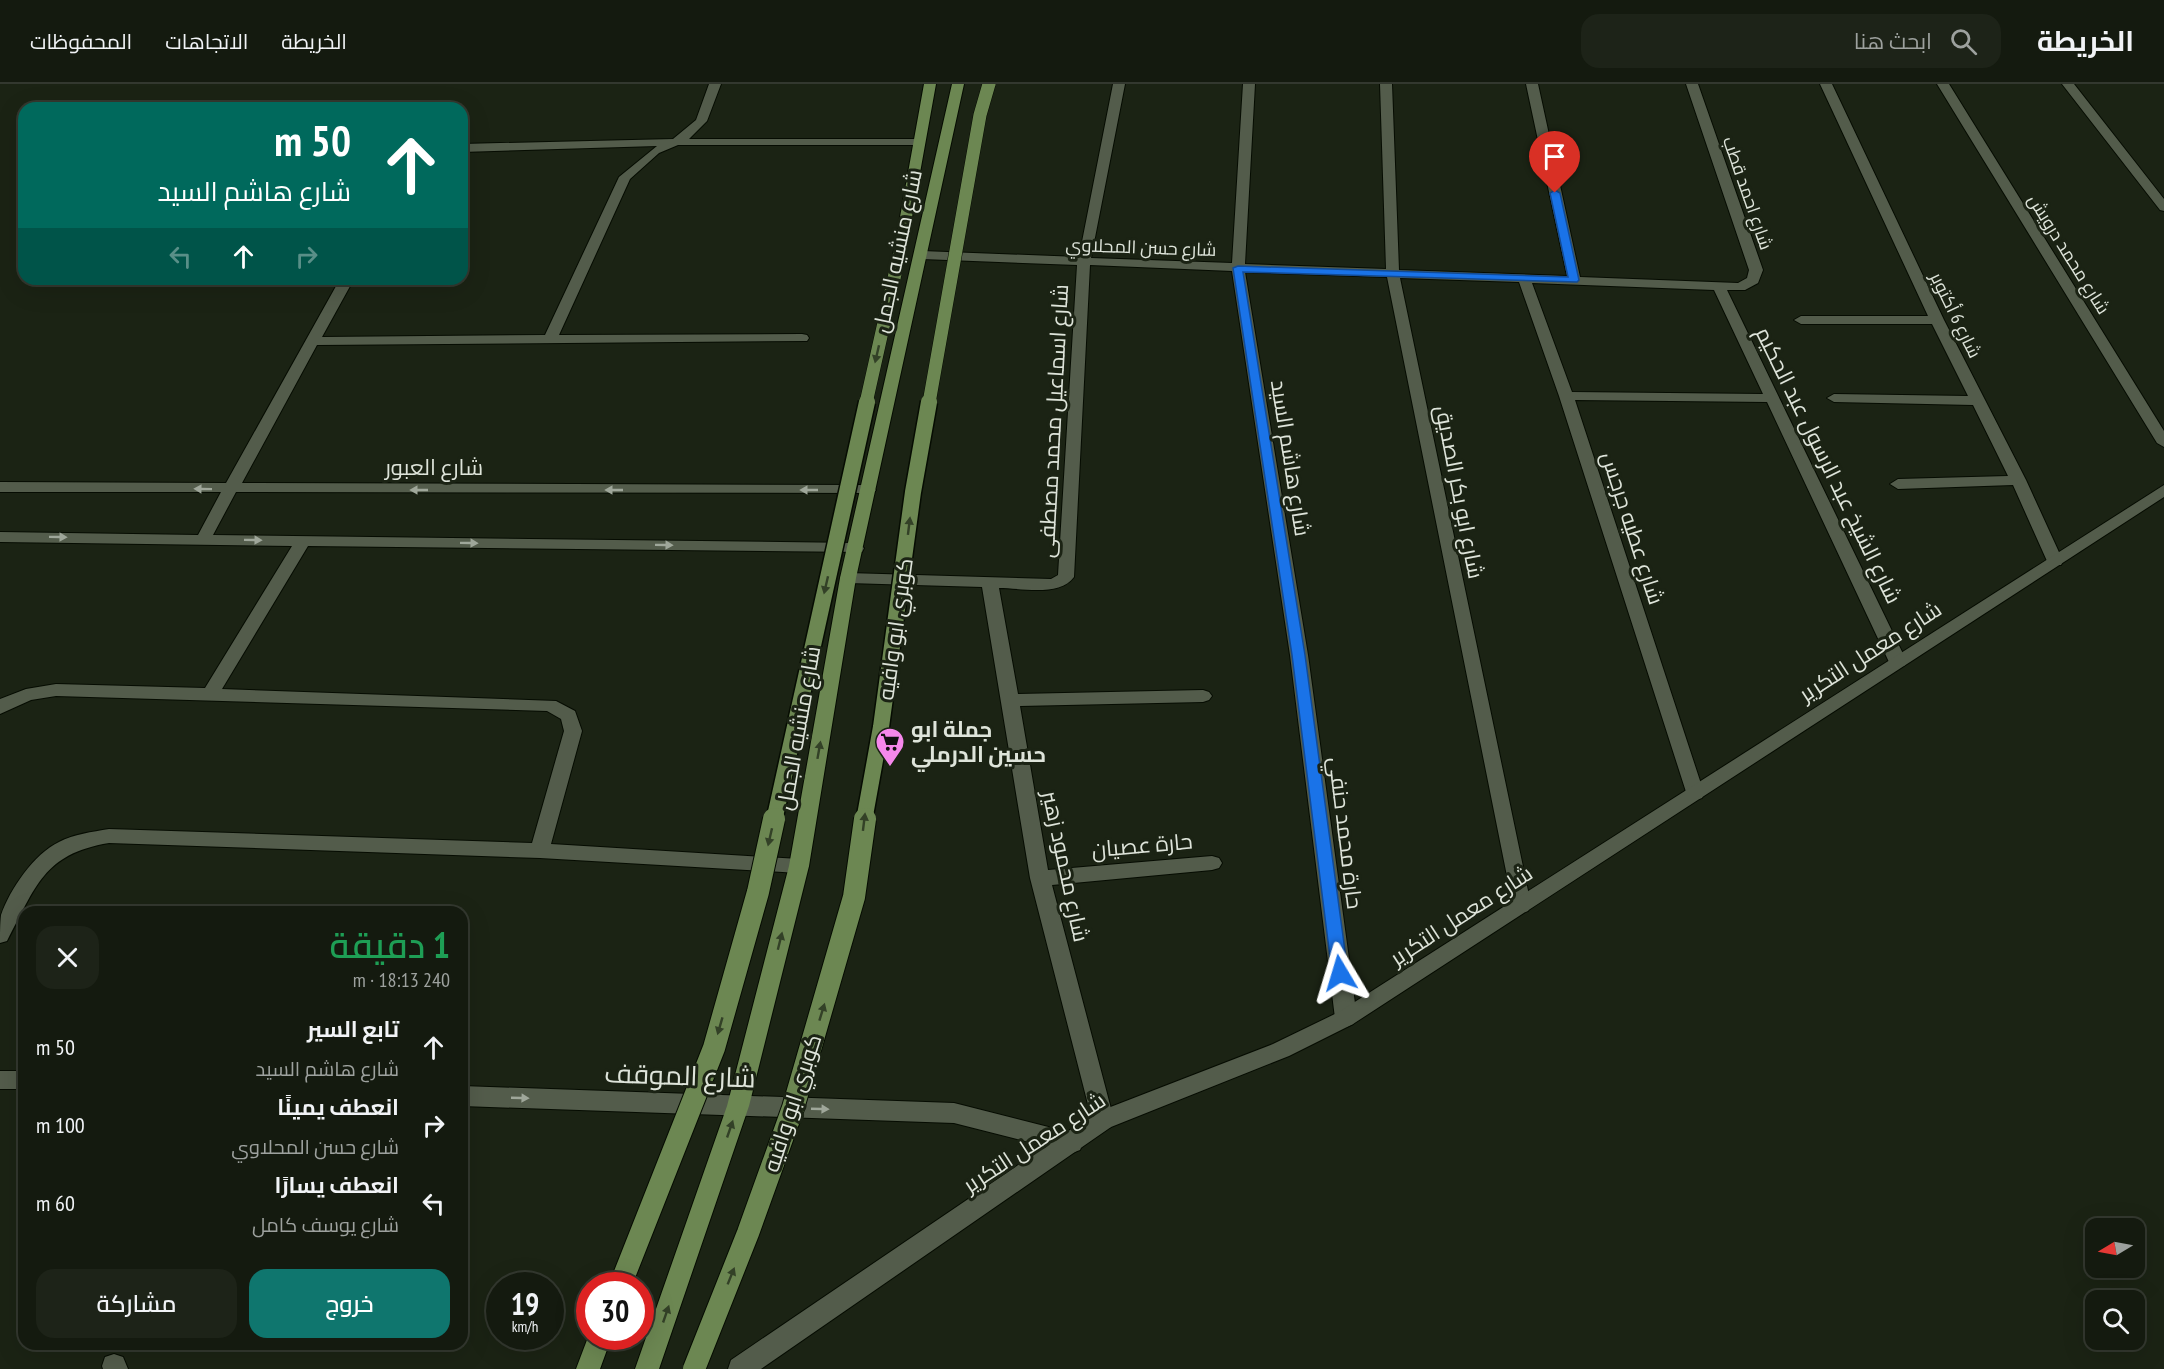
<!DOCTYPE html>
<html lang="ar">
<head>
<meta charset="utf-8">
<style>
  :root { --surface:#141a0f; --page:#1d2318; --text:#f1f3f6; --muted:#9da19e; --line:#33382f; --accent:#0f766e }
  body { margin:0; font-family:"PT Sans Narrow",Cairo,sans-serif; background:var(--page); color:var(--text); direction:rtl; height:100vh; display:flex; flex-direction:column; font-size:22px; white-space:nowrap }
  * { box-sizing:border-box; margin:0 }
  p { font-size:20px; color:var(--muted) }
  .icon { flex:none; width:33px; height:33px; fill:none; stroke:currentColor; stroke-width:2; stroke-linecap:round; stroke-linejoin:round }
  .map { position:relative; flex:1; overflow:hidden; direction:ltr }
  .sheet { position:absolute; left:18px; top:822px; width:450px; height:444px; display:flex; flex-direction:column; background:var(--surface); border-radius:18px; box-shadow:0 6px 24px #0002,0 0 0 2px var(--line); direction:rtl }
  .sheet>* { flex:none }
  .guide { position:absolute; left:18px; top:18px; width:450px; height:183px; border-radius:18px; box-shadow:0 6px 24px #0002,0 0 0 2px var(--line); direction:rtl; background:#00695c; color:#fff; overflow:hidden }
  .needle { width:39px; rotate:260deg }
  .fabs { position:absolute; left:2085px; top:1134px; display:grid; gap:12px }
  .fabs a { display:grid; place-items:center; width:60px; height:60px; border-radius:12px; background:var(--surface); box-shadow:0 6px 24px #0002,0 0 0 2px var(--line); font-size:30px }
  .speed { position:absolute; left:486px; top:1188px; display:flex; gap:12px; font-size:30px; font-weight:700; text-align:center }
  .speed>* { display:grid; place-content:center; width:78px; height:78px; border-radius:50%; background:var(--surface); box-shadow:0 6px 24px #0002,0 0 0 2px var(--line); line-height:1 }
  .speed small { font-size:15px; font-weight:400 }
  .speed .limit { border:9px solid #d22; background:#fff; color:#111 }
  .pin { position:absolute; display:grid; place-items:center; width:51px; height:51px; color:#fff; margin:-62px -26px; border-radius:50% 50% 50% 0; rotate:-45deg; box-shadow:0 0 6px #0007 }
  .pin .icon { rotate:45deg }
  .me { position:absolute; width:66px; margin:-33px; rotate:353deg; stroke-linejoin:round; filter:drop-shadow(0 0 4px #0008) }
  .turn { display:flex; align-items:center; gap:21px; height:126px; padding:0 18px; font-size:27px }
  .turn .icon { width:78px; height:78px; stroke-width:2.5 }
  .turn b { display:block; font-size:42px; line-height:51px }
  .lanes { display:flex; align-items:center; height:57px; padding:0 18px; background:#0003; justify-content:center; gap:30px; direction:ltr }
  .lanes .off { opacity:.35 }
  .round { display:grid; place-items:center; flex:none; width:63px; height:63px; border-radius:18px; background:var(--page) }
  .summary { display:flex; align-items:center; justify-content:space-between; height:102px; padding:0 18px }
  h1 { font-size:36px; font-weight:600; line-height:45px; color:#1e9e55 }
  .cta { display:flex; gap:12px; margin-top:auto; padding:12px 18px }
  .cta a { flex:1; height:69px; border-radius:18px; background:var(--accent); color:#fff; font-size:24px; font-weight:600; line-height:69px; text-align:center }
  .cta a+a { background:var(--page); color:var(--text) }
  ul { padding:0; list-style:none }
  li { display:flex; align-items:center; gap:18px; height:78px; padding:0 18px }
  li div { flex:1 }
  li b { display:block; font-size:22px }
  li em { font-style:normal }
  header { display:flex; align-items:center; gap:36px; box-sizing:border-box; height:84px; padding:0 30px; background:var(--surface); border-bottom:2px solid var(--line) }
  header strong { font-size:28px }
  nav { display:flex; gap:33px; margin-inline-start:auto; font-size:21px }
  .search { width:420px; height:54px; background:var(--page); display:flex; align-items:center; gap:15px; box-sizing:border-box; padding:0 21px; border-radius:18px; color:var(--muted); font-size:22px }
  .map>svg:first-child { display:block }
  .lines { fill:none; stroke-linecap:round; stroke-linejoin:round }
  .street-casing { stroke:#060c02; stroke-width:2 }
  .secondary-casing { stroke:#060c02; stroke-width:2 }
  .primary-casing { stroke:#060c02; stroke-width:2 }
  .street { fill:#535c4b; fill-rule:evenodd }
  .secondary { fill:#535c4b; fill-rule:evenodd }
  .primary { fill:#6c8752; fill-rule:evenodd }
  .primary-bridge-far2-casing { stroke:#060c02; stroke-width:14; stroke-linecap:butt }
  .primary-bridge-far1-casing { stroke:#060c02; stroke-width:19; stroke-linecap:butt }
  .primary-bridge-casing { stroke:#060c02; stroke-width:24; stroke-linecap:butt }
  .primary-bridge-far2 { stroke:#6c8752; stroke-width:13 }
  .primary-bridge-far1 { stroke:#6c8752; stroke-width:16 }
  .primary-bridge { stroke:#6c8752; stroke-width:22 }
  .oneway { fill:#334127 }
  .oneway2 { fill:#9fa79a }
  .route { fill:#1a73e8; stroke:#114b97; stroke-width:1.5 }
  .labels { text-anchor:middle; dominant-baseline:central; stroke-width:6; stroke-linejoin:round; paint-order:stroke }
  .far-street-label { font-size:18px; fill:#dee4da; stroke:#1b2314 }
  .street-label { font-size:22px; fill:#dee4da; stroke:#1b2314 }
  .poi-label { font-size:22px; font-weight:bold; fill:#dee4da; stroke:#1b2314; text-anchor:start }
  .near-street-label { font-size:27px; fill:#dee4da; stroke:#1b2314 }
</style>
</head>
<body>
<header>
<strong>الخريطة</strong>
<div class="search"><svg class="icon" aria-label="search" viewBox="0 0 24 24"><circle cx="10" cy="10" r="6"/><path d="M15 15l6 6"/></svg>ابحث هنا</div>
<nav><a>الخريطة</a><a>الاتجاهات</a><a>المحفوظات</a></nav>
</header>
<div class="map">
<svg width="2164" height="1285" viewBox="0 0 2164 1285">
  <rect width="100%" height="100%" fill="#1b2314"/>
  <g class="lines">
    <!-- street casing -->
    <g class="street-casing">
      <path id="street" d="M709,0H721L707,37L689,55H919L925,58L919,61H678L659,69L630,95L559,251L802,250L807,251L809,254L807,257L317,261L242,399L868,401L876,406L873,409L236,408L213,451L856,459L864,464L862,468L308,462L222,605L556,617L575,627L582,647L551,760L799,775L806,777L809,782L806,787L799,789L540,774L109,759C43,770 36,803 7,857L0,859C0,851 0,839 1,831C10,805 34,770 59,758C74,750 92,748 109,745L532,759L564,647L561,635L547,627L56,612L31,616L0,630V615L26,605L56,600L205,604L292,462L0,458V448L198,451L221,408H0V398L226,399L340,195H354L322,253L545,251L619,93L657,62L462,68V60L673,55L696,36Z
        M1113,0H1125L1091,174L1232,179L1243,0H1255L1245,180L1386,185L1380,0H1392L1399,186L1567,192L1526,0H1538L1580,193L1738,199L1747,194L1749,186L1686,0H1698L1763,186L1758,199L1745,206H1727L1907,578L1904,582H1892L1889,578L1767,318L1575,316L1704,709L1702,714L1695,716L1688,714L1559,312L1519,198L1400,194L1531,821L1528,827L1521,829L1514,827L1387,193L1245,188L1308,571L1357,934L1353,940L1346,943L1339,940L1335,934L1290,571L1232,187L1090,181L1074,493C1060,513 1021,504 999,504L1018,610L1203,606L1209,608L1212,612L1209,616L1203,618L1020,622L1048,786L1212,772L1219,774L1222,779L1219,784L1212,786L1052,801L1114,1036L1111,1043L1103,1046L1095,1043L1092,1036L1030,794L982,503L848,499L842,498L840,494L842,490L848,489L1051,495L1058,491L1077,181L922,175L916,171L922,167L1079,173ZM1532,199L1714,206L1763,310L1572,308Z
        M1820,0H1832L1944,236L2026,396L2063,477L2061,481H2049L2047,477L2013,401L1898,405L1890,400L1898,395L2008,392L1973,321L1834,318L1827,314L1834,310L1968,312L1932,240H1801L1794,236L1801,232H1928Z
        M1937,0H1949L2164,347V363L2157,359Z
        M2062,0H2074L2164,115V127L2160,126Z
        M0,987H24V1005H0Z
        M462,1002L954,1019L1072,1049L1080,1052L1083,1059L1080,1066L1072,1069L954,1039L462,1022Z
        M114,1270L123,1273L128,1285H103L102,1282L105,1273Z"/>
    </g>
    <!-- secondary casing -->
    <g class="secondary-casing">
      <path id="secondary" d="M2164,401V413L1353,940L1289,972L1111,1043L761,1285H728L731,1276L1095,1029L1273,960L1339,928Z"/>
    </g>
    <!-- primary casing -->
    <g class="primary-casing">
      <path id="primary" d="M924,0H936L905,172L899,176L893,172Z
        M952,0H964L856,494L809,782L749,1022L659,1285H635L727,1022L789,782L840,494Z
        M590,1248V1252H612L600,1285H576Z"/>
    </g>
    <!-- street -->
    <use href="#street" class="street"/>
    <!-- secondary -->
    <use href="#secondary" class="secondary"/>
    <!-- primary -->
    <use href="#primary" class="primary"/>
    <!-- primary-bridge-far2 casing -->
    <g class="primary-bridge-far2-casing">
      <path id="primary-bridge-far2" d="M866,319L899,172
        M929,319L980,31L989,0"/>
    </g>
    <!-- primary-bridge-far1 casing -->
    <g class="primary-bridge-far1-casing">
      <path id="primary-bridge-far1" d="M774,737L867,318
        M864,737L881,643L913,408L929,318"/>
    </g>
    <!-- primary-bridge casing -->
    <g class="primary-bridge-casing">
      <path id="primary-bridge" d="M620,1202L714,964L758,808L774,735
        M694,1285L748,1149L793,1024L854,813L865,735"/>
    </g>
    <!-- primary-bridge-far2 -->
    <use href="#primary-bridge-far2" class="primary-bridge-far2"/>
    <!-- primary-bridge-far1 -->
    <use href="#primary-bridge-far1" class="primary-bridge-far1"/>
    <!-- primary-bridge -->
    <use href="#primary-bridge" class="primary-bridge"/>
  </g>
  <!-- one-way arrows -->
  <defs><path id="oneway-solid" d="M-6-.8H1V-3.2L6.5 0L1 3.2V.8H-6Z" transform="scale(1.5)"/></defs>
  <g class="oneway">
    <use href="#oneway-solid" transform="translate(877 270) rotate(103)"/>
    <use href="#oneway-solid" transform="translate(909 442) rotate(-83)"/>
    <use href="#oneway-solid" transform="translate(826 501) rotate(103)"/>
    <use href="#oneway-solid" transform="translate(819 666) rotate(-80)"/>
    <use href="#oneway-solid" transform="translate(864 738) rotate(-83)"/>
    <use href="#oneway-solid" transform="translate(770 753) rotate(103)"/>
    <use href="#oneway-solid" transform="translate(780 857) rotate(-76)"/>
    <use href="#oneway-solid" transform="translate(822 928) rotate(-73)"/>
    <use href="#oneway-solid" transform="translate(720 942) rotate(106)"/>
    <use href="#oneway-solid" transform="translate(730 1045) rotate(-71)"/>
    <use href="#oneway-solid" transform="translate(731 1192) rotate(-68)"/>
    <use href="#oneway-solid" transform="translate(666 1230) rotate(-71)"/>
  </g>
  <g class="oneway2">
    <use href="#oneway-solid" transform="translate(203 405) rotate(-179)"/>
    <use href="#oneway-solid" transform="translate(419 406) rotate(-180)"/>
    <use href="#oneway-solid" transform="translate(614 406) rotate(-180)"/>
    <use href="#oneway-solid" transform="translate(809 406) rotate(-180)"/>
    <use href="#oneway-solid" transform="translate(58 453) rotate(1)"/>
    <use href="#oneway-solid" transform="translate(253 456) rotate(1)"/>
    <use href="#oneway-solid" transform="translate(469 459) rotate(1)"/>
    <use href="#oneway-solid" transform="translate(664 461) rotate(1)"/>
    <use href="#oneway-solid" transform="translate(520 1014) rotate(2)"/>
    <use href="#oneway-solid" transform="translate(820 1025) rotate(2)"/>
  </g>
  <!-- route -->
  <path class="route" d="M1555,106L1560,109L1579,196L1577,198L1243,188L1305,571L1348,889L1346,893L1340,895L1335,893L1332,889L1292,571L1233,184L1238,182L1568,193L1550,109Z"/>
  <!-- icons -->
  <defs>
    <g id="supermarket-pin" transform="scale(1.5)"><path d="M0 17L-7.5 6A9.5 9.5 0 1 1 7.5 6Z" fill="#f688ec" stroke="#1b2314"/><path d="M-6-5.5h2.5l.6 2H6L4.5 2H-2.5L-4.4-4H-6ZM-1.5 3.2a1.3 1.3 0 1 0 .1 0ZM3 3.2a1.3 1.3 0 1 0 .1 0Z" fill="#111"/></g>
  </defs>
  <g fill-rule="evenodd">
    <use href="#supermarket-pin" x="890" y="658"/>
  </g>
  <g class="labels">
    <!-- far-street labels -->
    <g class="far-street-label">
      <text transform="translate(1748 109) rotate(71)">شارع احمد قطب</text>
      <text transform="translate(1141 163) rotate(2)">شارع حسن المحلاوي</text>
      <text transform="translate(2069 170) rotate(58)">شارع محمد درويش</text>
      <text transform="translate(1956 231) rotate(64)">شارع 6 أكتوبر</text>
    </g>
    <!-- street labels -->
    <g class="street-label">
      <text transform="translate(897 167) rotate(-78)">شارع منشيه الجمل</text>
      <text transform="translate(1053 337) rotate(-87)">شارع اسماعيل محمد مصطفى</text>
      <text transform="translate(1291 374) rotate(81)">شارع هاشم السيد</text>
      <text transform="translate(1829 381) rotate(64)">شارع الشيخ عبد الرسول عبد الحكيم</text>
      <text x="434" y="383">شارع العبور</text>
      <text transform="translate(1460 408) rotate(79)">شارع ابو بكر الصديق</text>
      <text transform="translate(1633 444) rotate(72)">شارع عطيه جرجس</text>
      <text transform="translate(895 545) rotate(-82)">كوبري ابو وافيه</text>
      <text transform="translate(1870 567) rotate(-33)">شارع معمل التكرير</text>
      <text transform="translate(798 644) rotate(-80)">شارع منشيه الجمل</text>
      <text transform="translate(1346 749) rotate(83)">حارة محمد حنفي</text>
      <text transform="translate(1142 761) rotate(-5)">حارة عصيان</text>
      <text transform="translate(1066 782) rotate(78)">شارع محمود زهير</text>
      <text transform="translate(1461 831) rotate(-33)">شارع معمل التكرير</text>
      <text transform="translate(792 1019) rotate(-72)">كوبري ابو وافيه</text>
      <text transform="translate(1034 1058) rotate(-33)">شارع معمل التكرير</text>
    </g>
    <!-- poi labels -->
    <g class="poi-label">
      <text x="911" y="645">جملة ابو<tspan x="911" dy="25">حسين الدرملي</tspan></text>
    </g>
    <!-- near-street labels -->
    <g class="near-street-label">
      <text transform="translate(680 991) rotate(2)">شارع الموقف</text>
    </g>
  </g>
</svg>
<div class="fabs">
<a><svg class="needle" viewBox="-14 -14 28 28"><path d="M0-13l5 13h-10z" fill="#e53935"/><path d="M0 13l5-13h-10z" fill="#9da19e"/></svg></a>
<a><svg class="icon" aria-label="search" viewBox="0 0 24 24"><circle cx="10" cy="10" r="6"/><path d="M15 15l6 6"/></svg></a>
</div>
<div class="speed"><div>19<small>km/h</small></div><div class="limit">30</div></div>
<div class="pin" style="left:1555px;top:109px;background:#d93025"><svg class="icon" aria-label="arrive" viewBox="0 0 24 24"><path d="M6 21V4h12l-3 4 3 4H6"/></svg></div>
<svg class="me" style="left:1340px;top:889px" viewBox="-20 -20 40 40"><path d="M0-17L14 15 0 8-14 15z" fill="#1a73e8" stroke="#fff" stroke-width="4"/></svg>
<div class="guide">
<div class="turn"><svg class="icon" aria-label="ahead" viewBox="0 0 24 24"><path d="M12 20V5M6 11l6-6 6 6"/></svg><div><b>50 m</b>شارع هاشم السيد</div></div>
<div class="lanes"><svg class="icon off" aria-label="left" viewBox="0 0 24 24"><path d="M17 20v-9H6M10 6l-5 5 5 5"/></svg><svg class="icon" aria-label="ahead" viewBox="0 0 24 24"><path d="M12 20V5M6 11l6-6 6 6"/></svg><svg class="icon off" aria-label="right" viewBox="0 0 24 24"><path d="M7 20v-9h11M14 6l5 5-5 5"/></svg></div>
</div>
<section class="sheet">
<div class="summary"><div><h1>1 دقيقة</h1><p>240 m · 18:13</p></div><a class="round"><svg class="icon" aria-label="close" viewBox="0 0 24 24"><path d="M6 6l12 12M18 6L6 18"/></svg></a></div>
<ul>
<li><svg class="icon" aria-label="ahead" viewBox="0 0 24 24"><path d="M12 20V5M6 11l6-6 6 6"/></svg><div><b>تابع السير</b><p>شارع هاشم السيد</p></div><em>50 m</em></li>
<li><svg class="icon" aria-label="right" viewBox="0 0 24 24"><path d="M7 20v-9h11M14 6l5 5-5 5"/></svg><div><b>انعطف يمينًا</b><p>شارع حسن المحلاوي</p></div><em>100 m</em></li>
<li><svg class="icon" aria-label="left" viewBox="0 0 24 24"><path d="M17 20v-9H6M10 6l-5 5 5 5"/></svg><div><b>انعطف يسارًا</b><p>شارع يوسف كامل</p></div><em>60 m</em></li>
</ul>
<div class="cta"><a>خروج</a><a>مشاركة</a></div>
</section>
</div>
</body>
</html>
